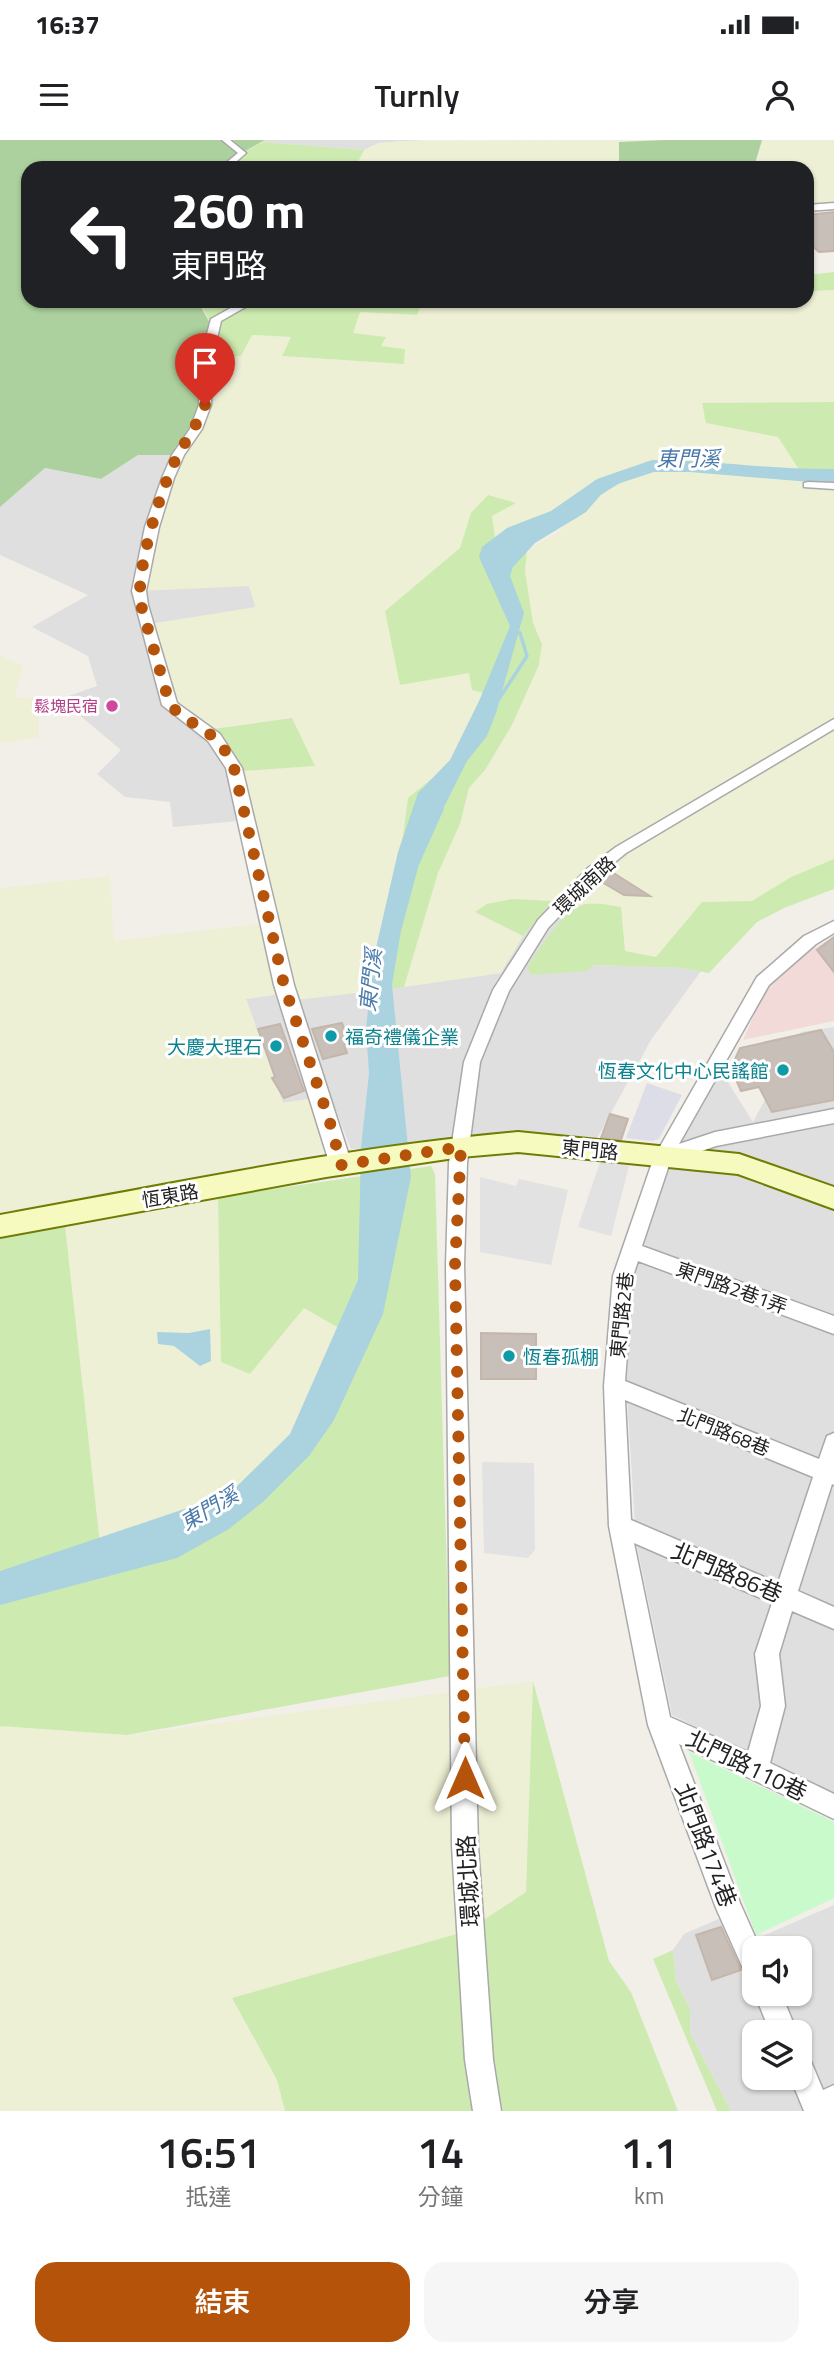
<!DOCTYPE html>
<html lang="zh-TW">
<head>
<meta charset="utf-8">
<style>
  :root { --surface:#fff; --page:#f6f6f6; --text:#202124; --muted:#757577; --accent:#b45309 }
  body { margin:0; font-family:"Titillium Web","Noto Sans TC",sans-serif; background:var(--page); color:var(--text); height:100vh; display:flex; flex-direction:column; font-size:26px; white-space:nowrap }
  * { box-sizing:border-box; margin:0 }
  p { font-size:23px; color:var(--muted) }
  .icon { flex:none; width:38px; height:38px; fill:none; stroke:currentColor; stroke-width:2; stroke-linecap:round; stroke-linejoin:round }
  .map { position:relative; height:1971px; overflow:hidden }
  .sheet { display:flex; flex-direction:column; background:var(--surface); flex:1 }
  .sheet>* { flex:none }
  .hud { position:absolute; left:21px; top:21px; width:793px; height:147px; border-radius:21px; box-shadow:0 2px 5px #0004; background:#202124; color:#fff; overflow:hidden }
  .tools { position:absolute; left:742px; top:1796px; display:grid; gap:14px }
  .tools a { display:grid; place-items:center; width:70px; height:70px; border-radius:14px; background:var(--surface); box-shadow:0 2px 5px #0004; font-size:35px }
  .pin { position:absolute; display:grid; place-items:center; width:60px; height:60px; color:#fff; margin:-72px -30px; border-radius:50% 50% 50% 0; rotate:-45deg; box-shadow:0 0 7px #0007 }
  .pin .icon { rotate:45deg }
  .me { position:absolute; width:77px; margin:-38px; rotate:0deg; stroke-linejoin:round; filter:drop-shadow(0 0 5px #0008) }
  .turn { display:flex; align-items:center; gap:24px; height:147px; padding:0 35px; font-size:32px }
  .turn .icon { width:91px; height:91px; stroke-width:2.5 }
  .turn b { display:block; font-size:49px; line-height:60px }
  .eta { display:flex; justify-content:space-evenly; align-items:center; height:119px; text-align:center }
  .eta b { font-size:42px; font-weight:600; line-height:49px }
  .primary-button { display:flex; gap:14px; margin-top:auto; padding:14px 35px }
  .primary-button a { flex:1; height:80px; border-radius:21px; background:var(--accent); color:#fff; font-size:28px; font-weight:600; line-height:80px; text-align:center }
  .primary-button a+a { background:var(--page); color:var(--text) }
  .status { display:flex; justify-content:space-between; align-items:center; height:49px; padding:0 35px; background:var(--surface); direction:ltr }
  .status svg { height:19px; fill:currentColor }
  header { display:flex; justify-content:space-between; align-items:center; height:91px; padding:0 35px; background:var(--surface); font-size:32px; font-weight:600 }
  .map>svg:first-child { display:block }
  .residential { fill:#e0dfdf; fill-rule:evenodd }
  .commercial { fill:#f2dad9 }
  .farmland { fill:#eef0d5 }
  .grass { fill:#cdebb0 }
  .forest { fill:#add19e }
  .park { fill:#c8facc }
  .parking { fill:#e2e2e2 }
  .plaza { fill:#dddde8 }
  .water { fill:#aad3df }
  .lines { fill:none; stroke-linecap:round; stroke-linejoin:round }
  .stream-far1 { stroke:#aad3df; stroke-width:2.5 }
  .stream { stroke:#aad3df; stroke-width:3.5 }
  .building { fill:#c7bfb8; stroke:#c4b6ab; stroke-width:2 }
  .minor-casing { stroke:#a9a9a9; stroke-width:3 }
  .tertiary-casing { stroke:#a9a9a9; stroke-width:3 }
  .secondary-casing { stroke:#707d05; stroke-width:4 }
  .minor { fill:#fff; fill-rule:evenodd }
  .tertiary { fill:#fff; fill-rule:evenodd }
  .secondary { fill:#f7fabf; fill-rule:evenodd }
  .route { stroke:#b45309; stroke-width:12; stroke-dasharray:0 21.6 }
  .hotel-dot { fill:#d1479c; stroke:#fff; stroke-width:2.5 }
  .culture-dot { fill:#0f9aa8; stroke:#fff; stroke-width:2.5 }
  .labels { text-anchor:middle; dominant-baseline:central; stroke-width:6; stroke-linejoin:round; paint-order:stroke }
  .far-hotel-label { font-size:16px; fill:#b23c85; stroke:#fff; text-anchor:end }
  .street-label { font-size:19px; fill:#222; stroke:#fff }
  .culture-label { font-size:19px; fill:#0d838f; stroke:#fff; text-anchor:start }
  .water-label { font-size:21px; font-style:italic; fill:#4a7aab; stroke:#fff }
  .near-street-label { font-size:23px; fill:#222; stroke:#fff }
</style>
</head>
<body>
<div class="status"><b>16:37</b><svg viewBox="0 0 49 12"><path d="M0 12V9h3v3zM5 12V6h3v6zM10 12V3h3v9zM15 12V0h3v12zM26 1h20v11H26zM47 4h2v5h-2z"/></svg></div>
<header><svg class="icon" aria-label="menu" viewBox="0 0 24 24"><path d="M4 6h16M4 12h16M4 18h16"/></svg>Turnly<svg class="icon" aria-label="person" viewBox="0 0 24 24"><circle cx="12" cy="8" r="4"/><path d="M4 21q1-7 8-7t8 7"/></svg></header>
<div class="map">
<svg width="834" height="1971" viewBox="0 0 834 1971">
  <rect width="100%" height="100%" fill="#f2efe9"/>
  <!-- residential -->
  <path class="residential" d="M265,0H423L379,3L364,10L263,2Z
    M138,315H178L249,446L256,468L144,485L169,573L198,590L222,619L228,632L239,681L173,687L170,662L125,657L97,634L121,610L60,559L97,546L88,516L32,487L88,455L0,415V367L45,328L101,339Z
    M553,761L578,766L536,813L592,825L681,828L701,831L651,900L596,1000L434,1004L351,1009L330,956L283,963L246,859L279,854L281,859H304L500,833L523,796Z
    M834,887V1655L672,1575L636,1402L626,1239L634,1119L661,1038L719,928L753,982L801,892Z
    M834,1765V1971H731L690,1893V1869L676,1841L673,1810L684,1794L721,1778L758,1798ZM754,1808H800V1853H754ZM754,1892H800V1937H754Z"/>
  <!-- commercial -->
  <path class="commercial" d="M834,797V881L743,900L767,845L799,817Z"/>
  <!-- farmland -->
  <path class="farmland" d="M664,0L620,2L619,28L355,27L364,10L379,3L401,1Z
    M762,0H834V64L807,67V28H699L754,27Z
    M807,146L811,151L834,150V262L703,263L706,283L778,297L805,339L834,340V719L791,737L752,761L702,762L656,817L625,811L595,764L578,766L541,759L475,772L523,796L501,833L404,847L438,733L460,684L469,648L485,630L512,585L539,525L542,504L533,483L525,431L527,410L558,392L565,385L496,405L492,376L471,373L460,408L385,471L500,557L400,719L373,851L304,859H281L279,854L246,859L283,963L310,959L324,1012L0,1075V748L110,736L114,801L264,783L228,632L314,625L291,578L198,590L170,573L144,485L256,467L249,446L139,451L207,216L241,215L251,195L291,197L282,216L404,224L405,209L380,206L385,197L353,193L359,172L417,175L423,161H807Z
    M0,515L23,526L15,557L39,558V597L0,604Z
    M218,1057L222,1222L250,1234L303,1167L342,1190L278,1340L103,1433L65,1085Z
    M533,1541L526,1752L467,1791L232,1859L277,1940L285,1971H0V1586L127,1595Z"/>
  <!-- grass -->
  <path class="grass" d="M263,2L364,10L355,28H224L242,13Z
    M834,132V150L811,151L807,146V135Z
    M200,161H423L417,175L360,172L353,193L386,197L381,206L405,209L404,224L282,216L291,197L252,195L241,216H207L212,187Z
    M834,262V340L805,339L778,297L706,283L702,263Z
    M488,355L516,363L492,376L496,405L527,410L525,431L533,483L542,504L539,525L512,585L485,630L469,648L460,684L438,733L404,847L373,851L400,719L408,658L445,628L499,557L472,550L469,533L400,545L385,471L460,408L471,373Z
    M292,578L315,626L228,632L222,619L198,591Z
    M834,719V749L784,768L757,782L709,833L681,828L592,825L588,831L532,835L527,828C538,810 559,777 577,767C589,760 608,765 621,767L625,811L656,817L702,762L752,761L791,737Z
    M512,759L553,761L523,796L475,772L487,764Z
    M431,1026L435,1034L450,1536L127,1595L0,1586V1096L65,1085L103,1432L279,1340L342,1190L304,1168L250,1234L221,1222L218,1057Z
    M533,1541L609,1821L631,1852L678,1971H285L277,1940L232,1858L467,1791L526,1752Z
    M673,1810L676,1841L690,1869V1893L731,1971H717L653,1819Z"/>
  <!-- forest -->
  <path class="forest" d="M0,0H265L242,13L225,28H28V161H198L212,187L205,265L178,315H138L101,339L45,328L0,367Z
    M664,0H762L754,27L619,28V2Z"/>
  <!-- park -->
  <path class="park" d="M689,1612L834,1682V1758L756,1795Z"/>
  <!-- parking -->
  <path class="parking" d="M601,1019L629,1026L611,1096L578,1087Z
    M480,1037L516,1046L519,1039L568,1050L551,1125L480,1112Z
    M482,1322L534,1323L535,1410L528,1418L484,1413Z"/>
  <!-- plaza -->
  <path class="plaza" d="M647,943L682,955L659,999L652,1001L626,998Z"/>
  <!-- water -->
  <path class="water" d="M652,320C713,320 773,330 834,329V344L690,332H645L605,350L586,372L535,403L513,427L510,436L524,473L496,573L487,596L467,621L423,709L401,791L392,845L411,1037L383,1174L334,1280L309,1316L264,1361L229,1389L177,1418L0,1465V1431L229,1354L290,1294L358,1140L361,1008L369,933L366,889L373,821L398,712L418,653L450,620L480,559L510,486L479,417L482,407L507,388L551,371L597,339Z
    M210,1189L211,1221L200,1226L174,1206L158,1204L157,1192L189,1193Z"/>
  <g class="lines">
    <!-- stream-far1 -->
    <path class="stream-far1" d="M600,354L619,342L656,330
      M560,385L576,377
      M516,488L521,495"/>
    <!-- stream -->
    <path class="stream" d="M499,559L527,516L520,493
      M417,725L442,669"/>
  </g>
  <!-- building -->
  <path class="building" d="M834,72V111L819,112L807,101V75Z
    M612,732L650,756L624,755L600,741Z
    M834,797V832L817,810Z
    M342,883L350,903L344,905L347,913L323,919L312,889Z
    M280,884L304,951L284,958L272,938L275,937L258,889Z
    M821,890L834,912V960L772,972L759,947L741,951L731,928L740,908Z
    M610,974L628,979L621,1000L601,998Z
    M481,1193L536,1194V1239H481Z
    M721,1787L741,1830L712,1840L696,1795Z"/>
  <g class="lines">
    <!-- minor casing -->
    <g class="minor-casing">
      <path id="minor" d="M222,0H230L246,13L229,28H220L238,13Z
        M808,342L834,343V349L804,347V343Z
        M834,579V589L626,713L598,736L548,788L509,851L480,922L467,1023L464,1125L478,1706L493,1920L501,1971H473L465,1920L452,1706L446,1125L449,1023L464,922L493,850L538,780L588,728L616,707Z
        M834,781V793L816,804L769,845L679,1004L715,992L834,969V983L716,1006L670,1022L642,1106L834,1176V1194L638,1121L633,1136L625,1241L819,1319L827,1296L834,1293V1345L832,1344L798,1451L834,1467V1489L792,1471L779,1514L785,1566L770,1623L834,1654V1679L679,1604L740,1763L760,1808H754V1837L745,1833L716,1768L648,1585L609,1386L604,1246L613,1136L654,1017L757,837L804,796ZM625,1260L813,1337L778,1443L631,1380ZM634,1403L772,1463L755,1514L761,1566L748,1612L670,1577Z
        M754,1852L781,1853L797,1892H770Z
        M800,1915L810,1919L823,1950L834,1945V1971H804L790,1937H800Z"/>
    </g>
    <!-- tertiary casing -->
    <g class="tertiary-casing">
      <path id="tertiary" d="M834,63V69L807,71V65Z
        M243,161H256L221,181L213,216L211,265L202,289L184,315L174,338L159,387L146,451L148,465L177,563L220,594L242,628L294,845L352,1025L349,1031L341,1034L333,1031L330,1025L274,845L226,628L208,601L162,565L132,451L145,387L162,338L172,315L190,289L199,265L201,216L211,179Z"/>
    </g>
    <!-- secondary casing -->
    <g class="secondary-casing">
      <path id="secondary" d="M518,992L739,1014L834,1047V1069L738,1034L518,1012L461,1017L326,1037L0,1097V1075C172,1044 344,1007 518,992Z"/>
    </g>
    <!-- minor -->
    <use href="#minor" class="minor"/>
    <!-- tertiary -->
    <use href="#tertiary" class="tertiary"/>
    <!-- secondary -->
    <use href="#secondary" class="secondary"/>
  </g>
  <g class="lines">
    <!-- route -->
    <path class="route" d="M205,265C198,283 189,296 179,313C163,341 134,433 141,465L170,565C197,592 217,587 234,628L284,845L332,989L341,1025L461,1007L455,1125L465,1638"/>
  </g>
  <!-- markers -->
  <circle class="hotel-dot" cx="112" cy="566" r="7"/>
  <g class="culture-dot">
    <circle cx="331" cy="896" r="7"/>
    <circle cx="276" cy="906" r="7"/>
    <circle cx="783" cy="930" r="7"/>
    <circle cx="509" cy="1216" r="7"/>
  </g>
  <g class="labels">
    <!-- far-hotel labels -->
    <g class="far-hotel-label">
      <text x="98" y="566">鬆塊民宿</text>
    </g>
    <!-- street labels -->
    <g class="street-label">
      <text transform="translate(584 745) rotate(-43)">環城南路</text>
      <text transform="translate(590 1009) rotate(6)">東門路</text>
      <text transform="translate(170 1055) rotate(-10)">恆東路</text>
      <text transform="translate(732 1147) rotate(20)">東門路2巷1弄</text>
      <text transform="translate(621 1175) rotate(-84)">東門路2巷</text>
      <text transform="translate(724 1291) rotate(22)">北門路68巷</text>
    </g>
    <!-- culture labels -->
    <g class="culture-label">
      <text x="345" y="896">福奇禮儀企業</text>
      <text x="262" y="906" text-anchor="end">大慶大理石</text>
      <text x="769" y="930" text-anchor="end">恆春文化中心民謠館</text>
      <text x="523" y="1216">恆春孤棚</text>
    </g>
    <!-- water labels -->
    <g class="water-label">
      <text x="688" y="318">東門溪</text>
      <text transform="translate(370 840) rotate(-84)">東門溪</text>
      <text transform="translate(209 1368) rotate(-31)">東門溪</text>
    </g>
    <!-- near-street labels -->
    <g class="near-street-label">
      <text transform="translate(727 1432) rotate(23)">北門路86巷</text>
      <text transform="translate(747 1625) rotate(26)">北門路110巷</text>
      <text transform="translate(706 1705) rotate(69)">北門路174巷</text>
      <text transform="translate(468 1741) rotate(-93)">環城北路</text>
    </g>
  </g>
</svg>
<div class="tools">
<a><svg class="icon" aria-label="sound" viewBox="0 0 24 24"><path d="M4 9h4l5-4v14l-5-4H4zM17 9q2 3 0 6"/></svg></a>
<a><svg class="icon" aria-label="layers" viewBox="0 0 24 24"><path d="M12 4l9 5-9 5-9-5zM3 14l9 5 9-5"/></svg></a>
</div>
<div class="pin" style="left:205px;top:265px;background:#d93025"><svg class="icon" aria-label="arrive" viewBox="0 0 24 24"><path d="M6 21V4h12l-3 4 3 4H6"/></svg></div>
<svg class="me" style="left:465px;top:1638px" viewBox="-20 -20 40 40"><path d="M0-17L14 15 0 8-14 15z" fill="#b45309" stroke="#fff" stroke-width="4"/></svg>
<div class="hud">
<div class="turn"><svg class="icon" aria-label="left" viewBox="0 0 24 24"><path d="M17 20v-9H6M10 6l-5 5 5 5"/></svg><div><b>260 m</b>東門路</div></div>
</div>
</div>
<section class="sheet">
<div class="eta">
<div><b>16:51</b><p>抵達</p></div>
<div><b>14</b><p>分鐘</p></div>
<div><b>1.1</b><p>km</p></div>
</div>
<div class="primary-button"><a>結束</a><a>分享</a></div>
</section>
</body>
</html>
